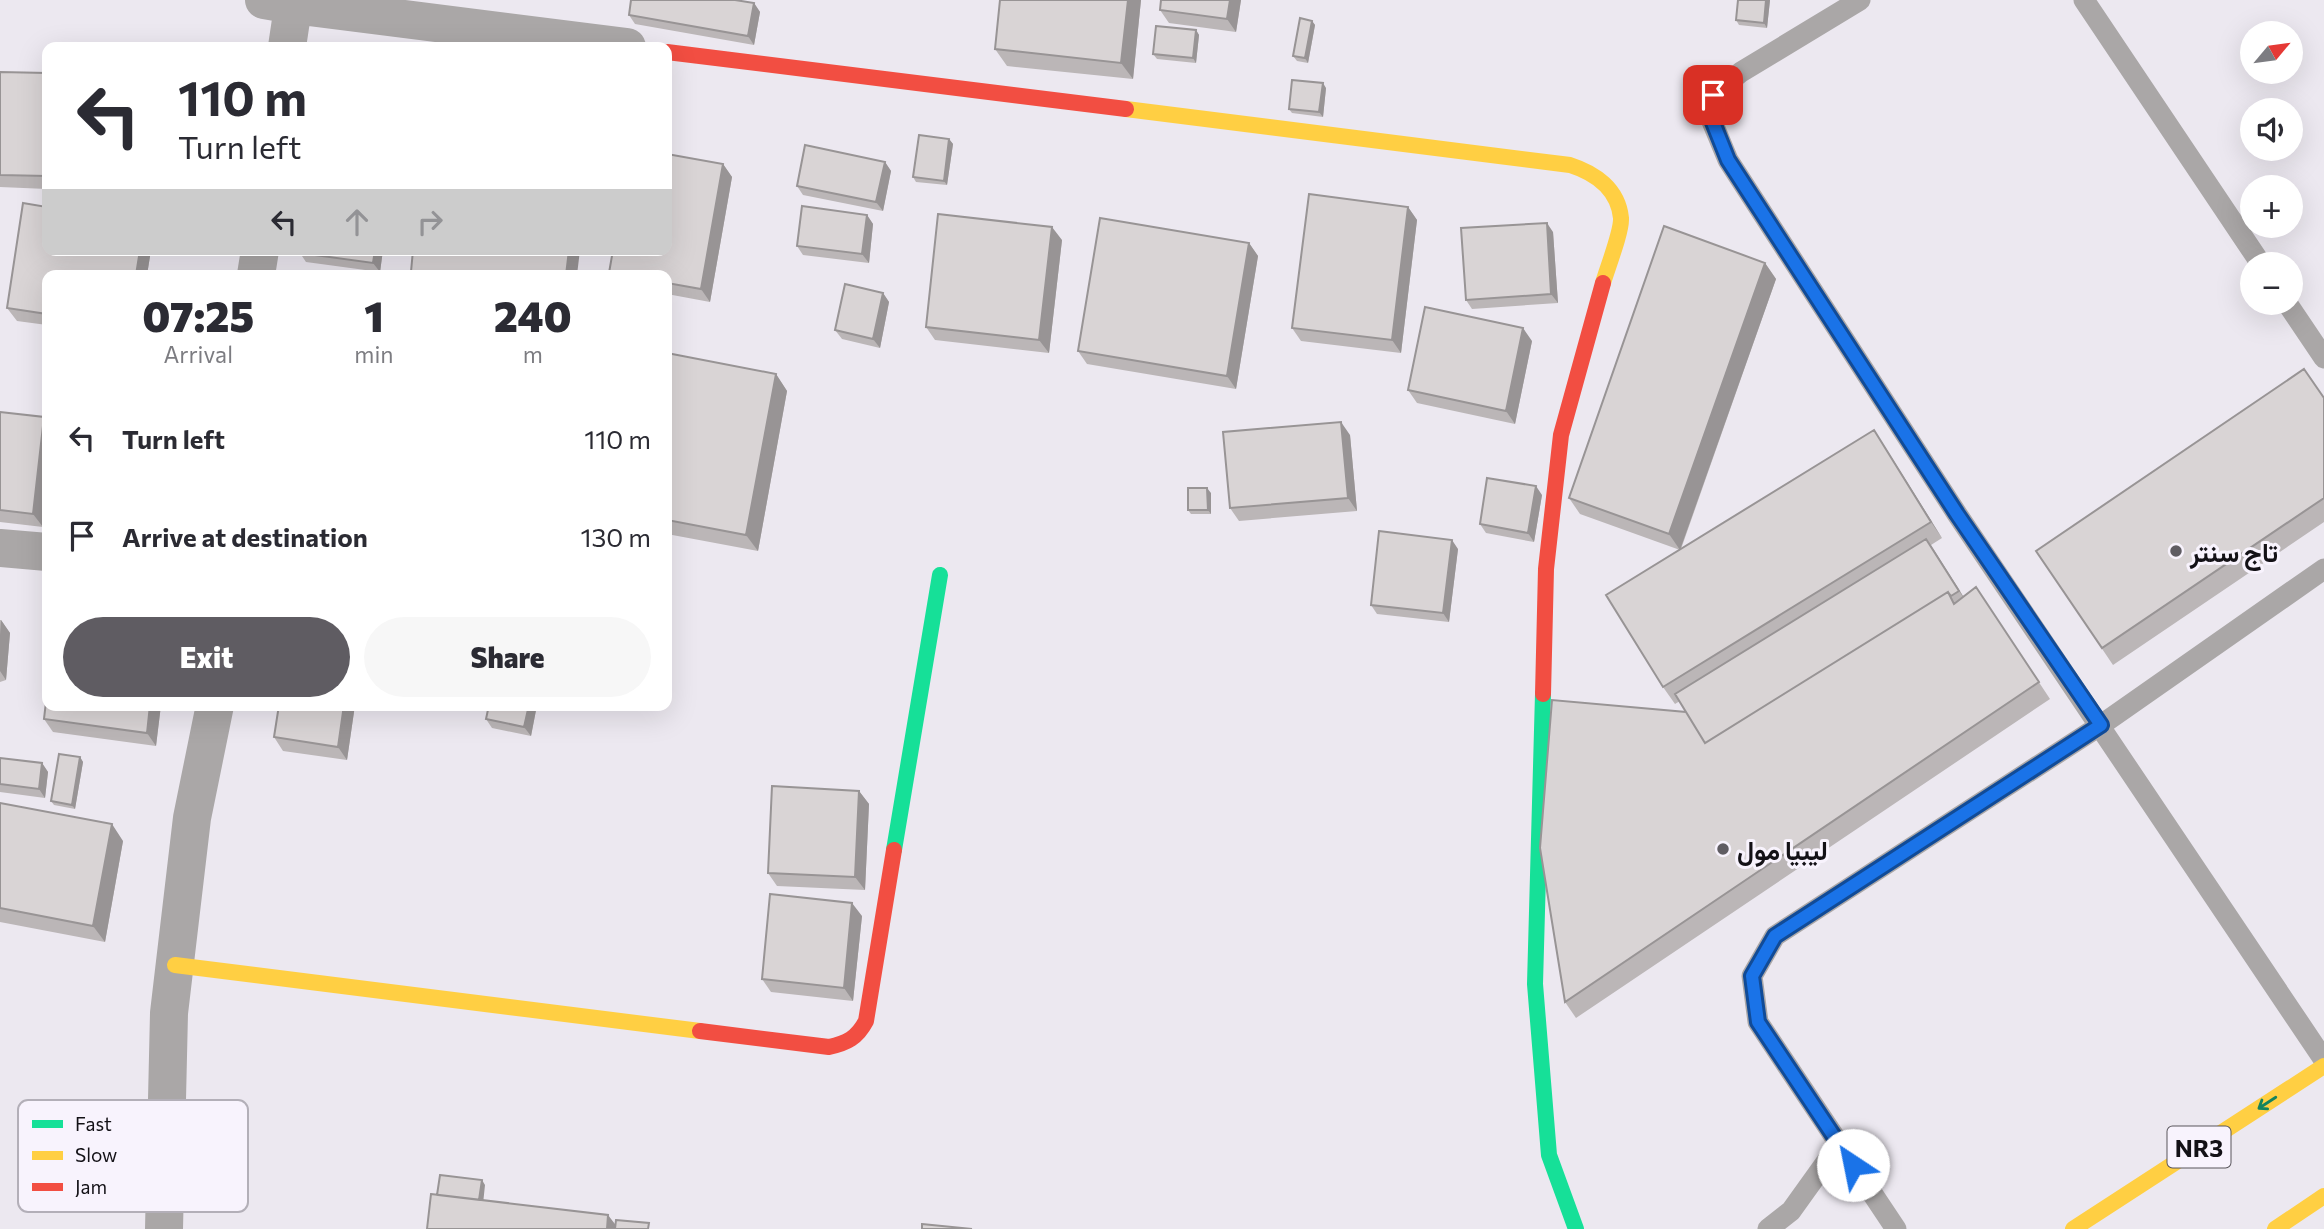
<!DOCTYPE html>
<html lang="en">
<head>
<meta charset="utf-8">
<style>
  :root { --surface:#fff; --page:#f7f7f7; --text:#2b2b33; --muted:#7c7c81; --accent:#5f5c62 }
  body { margin:0; font-family:Commissioner,Vazirmatn,sans-serif; background:var(--page); color:var(--text); height:100vh; display:flex; flex-direction:column; font-size:26px; white-space:nowrap }
  * { box-sizing:border-box; margin:0 }
  p { font-size:23px; color:var(--muted) }
  .icon { flex:none; width:38px; height:38px; fill:none; stroke:currentColor; stroke-width:2; stroke-linecap:round; stroke-linejoin:round }
  .map { position:relative; flex:1; overflow:hidden }
  .panel { position:absolute; left:42px; top:270px; width:630px; height:441px; display:flex; flex-direction:column; background:var(--surface); border-radius:14px; box-shadow:0 7px 28px #0002 }
  .panel>* { flex:none }
  .hud { position:absolute; left:42px; top:42px; width:630px; height:214px; border-radius:14px; box-shadow:0 7px 28px #0002; background:#fff; color:var(--text); overflow:hidden }
  .needle { width:46px; rotate:61deg }
  .fabs { position:absolute; left:2240px; top:21px; display:grid; gap:14px }
  .fabs a { display:grid; place-items:center; width:63px; height:63px; border-radius:50%; background:var(--surface); box-shadow:0 7px 28px #0002; font-size:35px }
  .pin { position:absolute; display:grid; place-items:center; width:60px; height:60px; color:#fff; margin:-30px; border-radius:14px; box-shadow:0 4px 10px #0006 }
  .me { position:absolute; width:77px; margin:-38px; rotate:326deg; stroke-linejoin:round; filter:drop-shadow(0 0 5px #0008) }
  .turn { display:flex; align-items:center; gap:24px; height:147px; padding:0 21px; font-size:32px }
  .turn .icon { width:91px; height:91px; stroke-width:2.5 }
  .turn b { display:block; font-size:49px; line-height:60px }
  .lanes { display:flex; align-items:center; height:66px; padding:0 21px; background:#0003; justify-content:center; gap:35px; direction:ltr }
  .lanes .off { opacity:.35 }
  .eta { display:flex; justify-content:space-evenly; align-items:center; height:119px; text-align:center }
  .eta b { font-size:42px; font-weight:800; line-height:49px }
  .primary-button { display:flex; gap:14px; margin-top:auto; padding:14px 21px }
  .primary-button a { flex:1; height:80px; border-radius:42px; background:var(--accent); color:#fff; font-size:28px; font-weight:800; line-height:80px; text-align:center }
  .primary-button a+a { background:var(--page); color:var(--text) }
  ul { padding:0; list-style:none }
  li { display:flex; align-items:center; gap:21px; height:98px; padding:0 21px }
  li div { flex:1 }
  li b { display:block; font-size:26px }
  li em { font-style:normal }
  .map>svg:first-child { display:block }
  .lines { fill:none; stroke-linecap:round; stroke-linejoin:round }
  .lane { stroke:#aaa7a7; stroke-width:21 }
  .street { stroke:#aaa7a7; stroke-width:38 }
  .fast { stroke:#16e098; stroke-width:16 }
  .slow { stroke:#ffcf43; stroke-width:16 }
  .jam { stroke:#f24e42; stroke-width:16 }
  .wall { fill:#bbb6b7 }
  .shaded-wall { fill:#989495 }
  .building { fill:#d9d4d5; stroke:#989495; stroke-width:2 }
  .oneway { stroke:#15835e }
  .route-casing { stroke:#114b97; stroke-width:18 }
  .route { stroke:#1a73e8; stroke-width:12 }
  .poi-dot { fill:#5f5c62; stroke:#f8f3fd; stroke-width:2.5 }
  .labels { text-anchor:middle; dominant-baseline:central; stroke-width:6; stroke-linejoin:round; paint-order:stroke }
  .shield { fill:#f8f3fd; stroke:#58555b; stroke-width:2 }
  .shield-label { font-size:24px; font-weight:bold; fill:#131116 }
  .poi-label { font-size:26px; font-weight:bold; fill:#131116; stroke:#f8f3fd; text-anchor:start }
  .key { fill:#f8f3fd; stroke:#b3afb8; stroke-width:2 }
  .key-label { font-size:19px; fill:#131116 }
</style>
</head>
<body>
<div class="map">
<svg width="2324" height="1229" viewBox="0 0 2324 1229">
  <rect width="100%" height="100%" fill="#ece8f0"/>
  <g class="lines">
    <!-- lane -->
    <path class="lane" d="M1860,0L1741,72L1713,95L1711,119L1728,160L1957,514L2324,1060
      M2084,0L2261,264
      M2287,303L2324,358
      M1768,1229L1791,1211L1839,1144
      M1896,1229L1758,1022L1752,976L1775,936L2101,725L2324,569"/>
    <!-- street -->
    <path class="street" d="M264,0L293,5L627,47
      M287,47L294,0
      M256,275L260,250
      M0,548L47,552
      M164,1229L169,1013L192,818L215,705"/>
    <!-- fast -->
    <path class="fast" d="M1543,694L1535,984L1549,1155L1576,1229
      M894,850L940,575"/>
    <!-- slow -->
    <path class="slow" d="M1126,109L1570,165C1595,173 1618,189 1621,218C1622,231 1607,269 1603,283
      M175,965L700,1031
      M2073,1229L2324,1066
      M2275,1229L2324,1196"/>
    <!-- jam -->
    <path class="jam" d="M667,52L1126,109
      M1543,694L1546,569L1561,435L1603,283
      M700,1031L829,1047C847,1043 857,1038 866,1021L894,850"/>
  </g>
  <!-- wall -->
  <path class="wall" d="M1141,0L1133,79L1007,66L995,49Z
    M1241,0L1236,32L1169,23L1160,10Z
    M1770,0L1767,28L1739,25L1736,20Z
    M754,3L760,12L754,45L635,24L629,15Z
    M1312,21L1315,25L1308,63L1297,61L1293,56Z
    M1196,30L1199,35L1196,63L1157,59L1153,54Z
    M0,72L47,73V189L0,187Z
    M1326,88L1323,117L1292,113L1289,109Z
    M949,139L953,144L947,185L916,182L913,177Z
    M885,162L891,171L883,211L803,195L797,186Z
    M723,164L732,177L710,302L667,294V275H611L609,273Z
    M1408,207L1417,220L1401,353L1301,341L1292,328Z
    M867,215L873,224L869,263L803,255L797,246Z
    M1553,232L1558,303L1472,309L1466,300Z
    M1062,240L1049,353L935,340L926,327Z
    M1249,243L1258,256L1236,389L1087,364L1078,351Z
    M47,250H151L147,275H47V325L17,321L7,308Z
    M383,250L380,272L306,262L300,253Z
    M1765,263L1776,279L1681,549L1885,447L1942,538L1931,545L1963,596L1976,587L2050,699L1576,1018L1565,1002L1686,712L1680,701L1675,704L1663,687L1680,550L1580,514L1569,498Z
    M411,272L577,275H413Z
    M883,293L889,302L880,348L842,339L835,330Z
    M1532,341L1515,424L1417,403L1408,390Z
    M667,353L776,374L787,391L758,551L667,534Z
    M2324,397V522L2113,665L2036,551Z
    M0,412L43,527L0,522Z
    M1350,435L1357,511L1239,521L1230,508Z
    M1211,493V514H1191L1188,510Z
    M1542,495L1534,542L1486,533L1480,524Z
    M1458,549L1449,622L1377,614L1371,605Z
    M0,620H1L10,633L6,680L0,682Z
    M47,705H161L156,746L53,732L44,719Z
    M355,705L347,760L283,751L274,737Z
    M489,705H537L531,736L492,728L486,719Z
    M80,757L83,762L75,809L54,805L51,801Z
    M0,758L42,763L48,772L45,798L0,792Z
    M859,791L869,804L865,890L777,886L768,873Z
    M0,803L123,841L105,942L0,922Z
    M862,916L853,1001L771,992L762,979Z"/>
  <!-- shaded-wall -->
  <path class="shaded-wall" d="M1128,0H1141L1133,79L1121,63Z
    M1230,0H1241L1236,32L1227,19Z
    M1766,0H1770L1767,28L1764,23Z
    M754,3L760,12L754,45L748,36Z
    M1312,21L1315,25L1308,63L1305,58Z
    M1196,30L1199,35L1196,63L1193,58Z
    M1323,83L1326,88L1323,117L1319,112Z
    M949,139L953,144L947,185L944,181Z
    M885,162L891,171L883,211L876,202Z
    M723,164L732,177L710,302L701,289Z
    M1408,207L1417,220L1401,353L1392,340Z
    M867,215L873,224L869,263L862,254Z
    M1547,223L1553,232L1558,303L1551,294Z
    M1052,227L1062,240L1049,353L1039,340Z
    M1249,243L1258,256L1236,389L1227,376Z
    M140,250H151L147,275H136Z
    M375,250H383L380,272L373,263Z
    M569,250H580L577,275H566Z
    M1765,263L1776,279L1680,550L1669,534Z
    M883,293L889,302L880,348L873,339Z
    M1523,328L1532,341L1515,424L1506,411Z
    M776,374L787,391L758,551L746,535Z
    M44,417L47,421V486L43,527L33,514Z
    M1341,422L1350,435L1357,511L1348,498Z
    M1874,430L1885,447L1942,538L1931,522Z
    M1536,486L1542,495L1534,542L1528,533Z
    M1207,488L1211,493V514L1208,510Z
    M1926,539L1935,552L1968,604L1959,591Z
    M1452,540L1458,549L1449,622L1443,613Z
    M1,620L10,633L6,680L0,671V635Z
    M150,705H161L156,746L147,733Z
    M344,705H355L347,760L338,747Z
    M529,705H537L531,736L524,727Z
    M80,757L83,762L75,809L72,805Z
    M42,763L48,772L45,798L39,789Z
    M859,791L869,804L865,890L855,877Z
    M112,824L123,841L105,942L93,926Z
    M852,903L862,916L853,1001L844,988Z
    M482,1180L485,1185L483,1204L479,1200Z
    M608,1215L618,1228V1229H607Z"/>
  <!-- building -->
  <path class="building" d="M631,0H735L754,3L748,36L629,15Z
    M1000,0H1128L1121,63L995,49Z
    M1161,0H1230L1227,19L1160,10Z
    M1738,0H1766L1764,23L1736,20Z
    M1300,18L1312,21L1305,58L1293,56Z
    M1156,26L1196,30L1193,58L1153,54Z
    M0,72L47,73V176L0,175Z
    M1292,80L1323,83L1319,112L1289,109Z
    M919,135L949,139L944,181L913,177Z
    M805,145L885,162L876,202L797,186Z
    M667,154L723,164L701,289L667,283V275H621L609,273L613,250H667Z
    M1309,194L1408,207L1392,340L1292,328Z
    M23,203L47,207V250H140L136,275H47V314L7,308Z
    M802,206L867,215L862,254L797,246Z
    M938,214L1052,227L1039,340L926,327Z
    M1100,218L1249,243L1227,376L1078,351Z
    M1547,223L1551,294L1466,300L1461,228Z
    M1664,226L1765,263L1669,534L1569,498Z
    M300,250H375L373,263L300,253Z
    M413,250H569L566,275H432L411,272Z
    M845,284L883,293L873,339L835,330Z
    M1425,307L1523,328L1506,411L1408,390Z
    M667,353L776,374L746,535L667,520Z
    M2304,369L2324,398V498L2102,648L2036,551Z
    M0,412L44,417L33,514L0,510Z
    M1341,422L1348,498L1230,508L1223,432Z
    M1874,430L1931,522L1663,687L1606,595Z
    M1487,478L1536,486L1528,533L1480,524Z
    M1188,488H1207L1208,510H1188Z
    M1379,531L1452,540L1443,613L1371,605Z
    M1926,539L1959,591L1951,596L1948,592L1705,743L1675,694Z
    M1976,587L2039,682L1565,1002L1540,848L1552,700L1686,712L1705,743L1948,592L1954,604Z
    M47,693V705H150L147,733L44,719Z
    M279,705H344L338,747L274,737Z
    M489,705H529L524,727L486,719Z
    M59,754L80,757L72,805L51,801Z
    M0,758L42,763L39,789L0,784Z
    M772,786L859,791L855,877L768,873Z
    M0,803L112,824L93,926L0,908Z
    M770,894L852,903L844,988L762,979Z
    M440,1175L482,1180L479,1200L437,1195Z
    M431,1194L608,1215L607,1229H427Z
    M616,1220L649,1223L648,1229H615Z
    M922,1224L972,1229H922Z"/>
  <!-- one-way arrows -->
  <defs><path id="oneway-shaft" d="M-6 0H5M1.5-3L5.5 0L1.5 3" fill="none" stroke-width="1.6" stroke-linecap="round" stroke-linejoin="round" transform="scale(1.75)"/></defs>
  <use class="oneway" href="#oneway-shaft" transform="translate(2267 1103) rotate(147)"/>
  <g class="lines">
    <!-- route casing -->
    <g class="route-casing">
      <path id="route" d="M1713,95L1712,120L1728,160L1957,514L2101,725L1775,936L1752,976L1758,1022L1853,1165"/>
    </g>
    <!-- route -->
    <use href="#route" class="route"/>
  </g>
  <!-- markers -->
  <g class="poi-dot">
    <circle cx="2176" cy="551" r="7"/>
    <circle cx="1723" cy="849" r="7"/>
  </g>
  <g class="labels">
    <!-- shield labels -->
    <rect class="shield" x="2167.5" y="1126.5" width="63" height="41" rx="5"/>
    <g class="shield-label">
      <text x="2199" y="1147">NR3</text>
    </g>
    <!-- poi labels -->
    <g class="poi-label">
      <text x="2190" y="551">تاج سنتر</text>
      <text x="1737" y="849">ليبيا مول</text>
    </g>
  </g>
  <!-- legend -->
  <rect x="18" y="1100" width="230" height="112" rx="10" class="key"/>
  <rect x="32" y="1120" width="31" height="8" fill="#16e098"/>
  <rect x="32" y="1151" width="31" height="9" fill="#ffcf43"/>
  <rect x="32" y="1183" width="31" height="8" fill="#f24e42"/>
  <g class="key-label">
    <text x="75" y="1131">Fast</text>
    <text x="75" y="1162">Slow</text>
    <text x="75" y="1194">Jam</text>
  </g>
</svg>
<div class="fabs">
<a><svg class="needle" viewBox="-14 -14 28 28"><path d="M0-13l5 13h-10z" fill="#e53935"/><path d="M0 13l5-13h-10z" fill="#7c7c81"/></svg></a>
<a><svg class="icon" aria-label="sound" viewBox="0 0 24 24"><path d="M4 9h4l5-4v14l-5-4H4zM17 9q2 3 0 6"/></svg></a>
<a>+</a>
<a>−</a>
</div>
<div class="pin" style="left:1713px;top:95px;background:#d93025"><svg class="icon" aria-label="arrive" viewBox="0 0 24 24"><path d="M6 21V4h12l-3 4 3 4H6"/></svg></div>
<svg class="me" style="left:1853px;top:1165px" viewBox="-20 -20 40 40"><circle r="19" fill="#fff"/><path d="M0-13L10 11 0 6-10 11z" fill="#1a73e8"/></svg>
<div class="hud">
<div class="turn"><svg class="icon" aria-label="left" viewBox="0 0 24 24"><path d="M17 20v-9H6M10 6l-5 5 5 5"/></svg><div><b>110 m</b>Turn left</div></div>
<div class="lanes"><svg class="icon" aria-label="left" viewBox="0 0 24 24"><path d="M17 20v-9H6M10 6l-5 5 5 5"/></svg><svg class="icon off" aria-label="ahead" viewBox="0 0 24 24"><path d="M12 20V5M6 11l6-6 6 6"/></svg><svg class="icon off" aria-label="right" viewBox="0 0 24 24"><path d="M7 20v-9h11M14 6l5 5-5 5"/></svg></div>
</div>
<section class="panel">
<div class="eta">
<div><b>07:25</b><p>Arrival</p></div>
<div><b>1</b><p>min</p></div>
<div><b>240</b><p>m</p></div>
</div>
<ul>
<li><svg class="icon" aria-label="left" viewBox="0 0 24 24"><path d="M17 20v-9H6M10 6l-5 5 5 5"/></svg><div><b>Turn left</b></div><em>110 m</em></li>
<li><svg class="icon" aria-label="arrive" viewBox="0 0 24 24"><path d="M6 21V4h12l-3 4 3 4H6"/></svg><div><b>Arrive at destination</b></div><em>130 m</em></li>
</ul>
<div class="primary-button"><a>Exit</a><a>Share</a></div>
</section>
</div>
</body>
</html>
